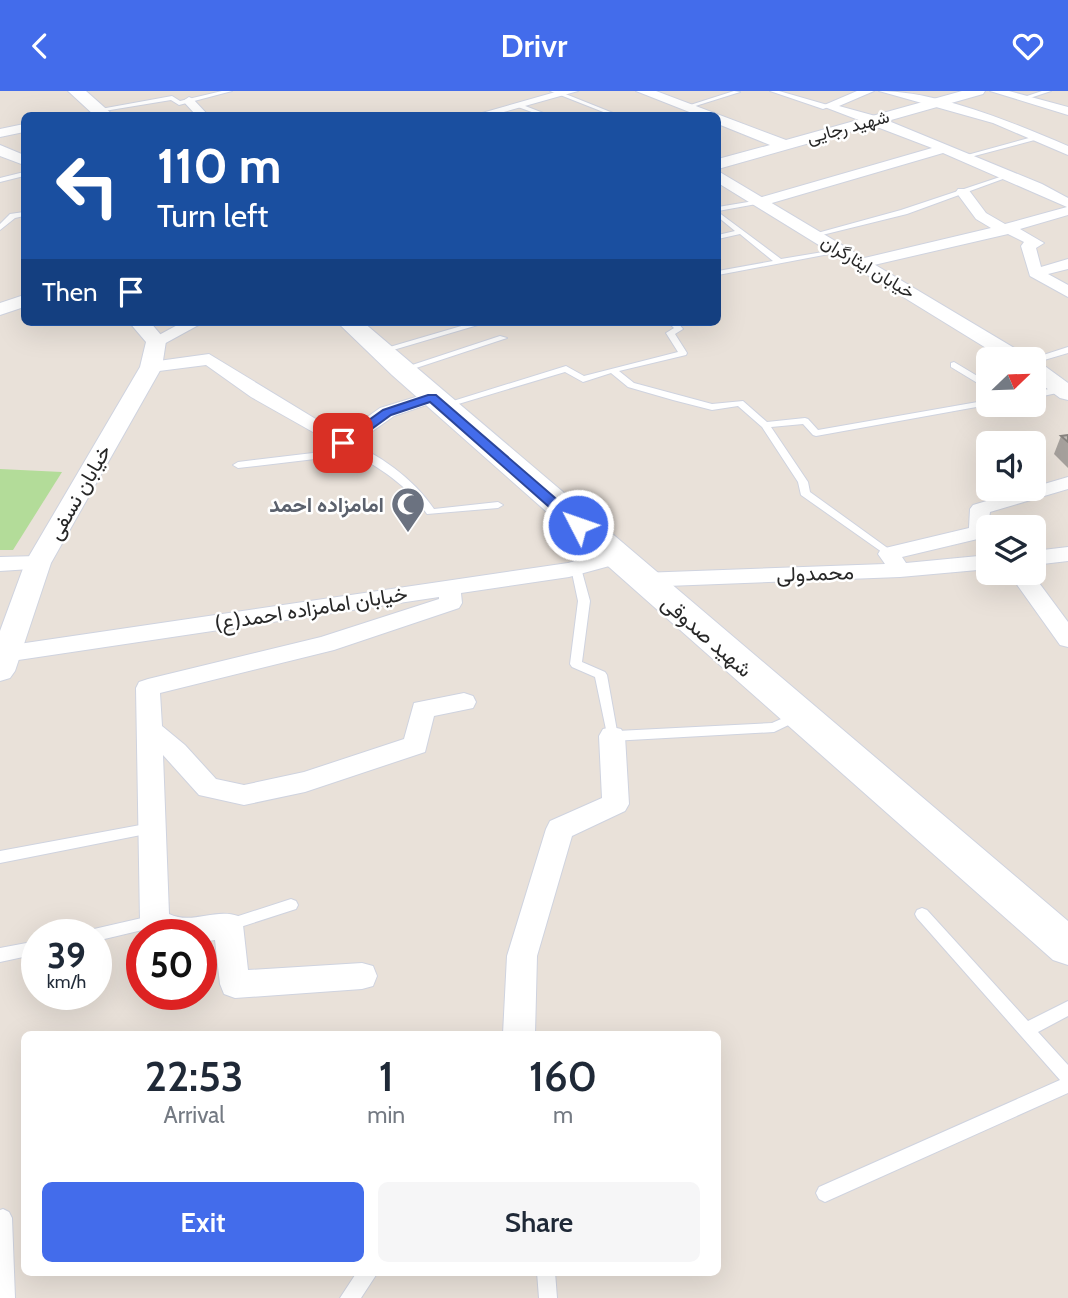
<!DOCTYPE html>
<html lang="en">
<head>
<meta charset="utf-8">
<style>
  :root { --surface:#fff; --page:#f6f6f7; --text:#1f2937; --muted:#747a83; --accent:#436ceb }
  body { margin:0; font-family:Cabin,Vazirmatn,sans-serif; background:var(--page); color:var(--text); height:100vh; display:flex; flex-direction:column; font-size:26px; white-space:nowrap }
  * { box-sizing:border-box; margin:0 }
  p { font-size:23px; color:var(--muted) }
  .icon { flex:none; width:38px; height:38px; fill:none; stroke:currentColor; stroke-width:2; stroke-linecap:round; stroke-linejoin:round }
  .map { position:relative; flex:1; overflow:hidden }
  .panel { position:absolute; left:21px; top:940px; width:700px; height:245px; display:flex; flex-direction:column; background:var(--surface); border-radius:10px; box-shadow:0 7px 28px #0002 }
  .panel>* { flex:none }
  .top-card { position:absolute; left:21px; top:21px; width:700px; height:214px; border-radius:10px; box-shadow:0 7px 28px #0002; background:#1a4fa0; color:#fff; overflow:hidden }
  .needle { width:46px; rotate:67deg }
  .buttons { position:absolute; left:976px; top:256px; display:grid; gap:14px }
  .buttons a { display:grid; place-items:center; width:70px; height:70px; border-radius:10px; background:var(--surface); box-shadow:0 7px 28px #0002; font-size:35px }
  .speed { position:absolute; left:21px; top:828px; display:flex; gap:14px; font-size:35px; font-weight:700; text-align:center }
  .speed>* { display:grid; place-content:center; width:91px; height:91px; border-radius:50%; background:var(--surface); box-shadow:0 7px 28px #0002; line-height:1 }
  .speed small { font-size:18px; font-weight:400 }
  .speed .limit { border:10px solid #d22; background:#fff; color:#111 }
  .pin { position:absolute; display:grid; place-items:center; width:60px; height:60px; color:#fff; margin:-30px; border-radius:14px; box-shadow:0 4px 10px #0006 }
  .me { position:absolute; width:77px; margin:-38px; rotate:311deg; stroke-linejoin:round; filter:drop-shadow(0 0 5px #0008) }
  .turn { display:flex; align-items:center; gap:24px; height:147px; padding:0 21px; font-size:32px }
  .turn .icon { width:91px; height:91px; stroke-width:2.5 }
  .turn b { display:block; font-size:49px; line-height:60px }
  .then { display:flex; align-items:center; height:66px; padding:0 21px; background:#0003; gap:14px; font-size:26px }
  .eta { display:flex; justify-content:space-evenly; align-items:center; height:119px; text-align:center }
  .eta b { font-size:42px; font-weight:600; line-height:49px }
  .cta { display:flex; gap:14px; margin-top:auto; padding:14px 21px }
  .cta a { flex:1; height:80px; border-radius:10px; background:var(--accent); color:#fff; font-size:28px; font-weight:600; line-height:80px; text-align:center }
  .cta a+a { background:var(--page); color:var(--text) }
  header { display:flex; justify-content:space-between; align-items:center; height:91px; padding:0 21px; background:var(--accent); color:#fff; font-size:32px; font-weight:600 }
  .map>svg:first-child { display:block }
  .green { fill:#b3dc99 }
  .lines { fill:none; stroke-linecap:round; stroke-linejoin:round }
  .service-casing { stroke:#cfd3df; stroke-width:2 }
  .minor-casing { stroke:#cfd3df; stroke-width:2 }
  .tertiary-casing { stroke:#cfd3df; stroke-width:2 }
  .secondary-casing { stroke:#cfd3df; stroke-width:2 }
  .service { fill:#fff; fill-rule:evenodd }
  .minor { fill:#fff; fill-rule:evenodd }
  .tertiary { fill:#fff; fill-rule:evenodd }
  .secondary { fill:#fff; fill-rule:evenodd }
  .wall { fill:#a6a19d }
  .building { fill:#c1bbb6; stroke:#87837f; stroke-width:2 }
  .route { fill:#436ceb; stroke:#2c4699; stroke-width:2 }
  .labels { text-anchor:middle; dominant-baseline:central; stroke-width:5; stroke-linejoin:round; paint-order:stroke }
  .far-street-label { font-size:18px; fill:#272727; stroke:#fff }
  .street-label { font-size:21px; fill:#272727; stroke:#fff }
  .worship-label { font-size:21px; font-weight:bold; fill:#5b616d; stroke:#fff; text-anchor:end }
</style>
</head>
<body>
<header><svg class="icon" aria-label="back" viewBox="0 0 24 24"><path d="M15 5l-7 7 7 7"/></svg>Drivr<svg class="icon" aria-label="heart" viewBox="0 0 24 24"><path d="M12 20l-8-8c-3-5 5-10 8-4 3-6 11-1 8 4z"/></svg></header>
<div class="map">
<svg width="1068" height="1207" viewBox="0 0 1068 1207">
  <rect width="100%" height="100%" fill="#e9e1d9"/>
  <!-- green -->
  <path class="green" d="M0,378L62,381L13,459H0Z"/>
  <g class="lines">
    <!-- service casing -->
    <g class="service-casing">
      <path id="service" d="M222,0H232L179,14L171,9L98,21L95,19L172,5L180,10Z
        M550,0H558L618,24H611Z
        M734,0L740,1L689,17L684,16Z
        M770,0H779L831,15L823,18Z
        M1042,0H1051L1024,9L1021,7Z
        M520,13L546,23L547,24H540L518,16Z
        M1040,44L1042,47L963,68L960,66Z
        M24,81V85L0,91V87Z
        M1006,84L1011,85L907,123L814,146L810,144L901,119Z
        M760,109L763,111L762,112L718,120V116Z
        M24,121V125L15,127L0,139V133L10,123Z
        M718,121L781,168L841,158L845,160L718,184V180L773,170L740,143L718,148V144L735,140L718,126Z
        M475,231H488L383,262L376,260Z
        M668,231H677L683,238L675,243L687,262L686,264L619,280L634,292L712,313L743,310L767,331L805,327L808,328L818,339L989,309V313H993L816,345L813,344L803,333L771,336L808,391L810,401L893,461L894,463L893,465L889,466L801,404L798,391L762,336L738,315L712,319L673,309L628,296L611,282L583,291L565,281L445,317L442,318L437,315L566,275L584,285L678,261L666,242L674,237Z
        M500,245L507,247L404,281L397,279Z
        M1068,256V262L1034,272V268H1031Z
        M954,271L989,292V299L951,276V272Z
        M1063,295L1066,296V300L1034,307V301Z
        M343,349C378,362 413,387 434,418L498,411L503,414L498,417L427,423C405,391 376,375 343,356L315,368L238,377L233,374L238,371L313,362Z
        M576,474L581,477L590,510L582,571L605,581L607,584L617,640L772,632L797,621L801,622L803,625L801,628L774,641L612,650L608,648L595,586L572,576L570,573L578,510L571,477Z
        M151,732L156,733L158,737L156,741L151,742L0,772V760Z
        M291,808L296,810L298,814L296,818L228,840L223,838L221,834L223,830Z
        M922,817L927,819L1028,930L1068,910V925L1038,941L1068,974V1002L825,1111L819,1108L816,1102L819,1096L1060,989L917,827L915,823L917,819Z
        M155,824L160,826L162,830L160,834L155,836L96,850V844H87L89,840L94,838Z
        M37,850V863L0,871V857Z
        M3,1118L9,1121L12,1127L15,1207H0V1119Z
        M357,1181H378L361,1207H340Z
        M537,1181H555L557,1207H539Z"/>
    </g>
    <!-- minor casing -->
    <g class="minor-casing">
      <path id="minor" d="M559,0H578L493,24H475Z
        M857,0H874L839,15L879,26L1042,93L1068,107V124L1020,138L1044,152L1036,157L1041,176L1068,168V178L1048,183L1068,194V206L1030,185L1021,155L1024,151L1008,143L861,177L856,175L853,172L856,169L991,137L976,128L956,101L958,98H968L986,122L1005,133L1067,116L943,62L765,114H755V108L932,57L822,15Z
        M879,0C938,0 1014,32 1068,55V64L993,32Z
        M990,0H1009L1068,16V24Z
        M189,6L193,8L208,24H196L183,10Z
        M101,18L105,19V24H81Z
        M24,33V41L0,46V38Z
        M183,231H204L162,254H150L148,250Z
        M209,263L342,344L380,317L432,301L441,306L438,310L394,325L350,356L343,358L251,306L206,274L151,281L142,276L151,271Z
        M1068,386V398L990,421L986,446L902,466L906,472L989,464V478L900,486L641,496L633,494L630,489L633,484L641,482L885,473L878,463L881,458L969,437L970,418L973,414Z
        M1068,456V470L1034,474V460Z
        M616,459L624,461L627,466L624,471L569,486L461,502L462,512L459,517L334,559L160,602L162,635L185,654L216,688L244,694L304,681L404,648L414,612L464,602L473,605L476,611L473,617L434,625L425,661L305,701L244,714L199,704L163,664L169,823C192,834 215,817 238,825L243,834L248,879L362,872L373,875L377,885L373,895L362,898L235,907L224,903L220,893L215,849L201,851V844C181,844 150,851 140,830L136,597L139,591L148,588L321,546L439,508V506L5,571L0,570V556L5,555L568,472Z
        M38,465L46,467L49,472L46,477L0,480V466Z
        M1008,481H1031L1068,531V556L1060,554Z
        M612,636L621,638L625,645L629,713L625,720L572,745L537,865L535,943H503L507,865L546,738L550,730L602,707L599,645L603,638Z"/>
    </g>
    <!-- tertiary casing -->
    <g class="tertiary-casing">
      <path id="tertiary" d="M636,0H656L786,49L962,0H985L983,3L718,78V68L770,54L718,33V24H697Z
        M0,54L24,64V74L0,65Z
        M718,80L1026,264L1029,268H1004L718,92Z
        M24,204V216L0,224V212Z
        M129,231H150L166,250L162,276L51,472L15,580L10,587L0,590V540L25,472L140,276L146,251Z
        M1034,272L1042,273L1068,292V309L1060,307L1034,288Z"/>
    </g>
    <!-- secondary casing -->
    <g class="secondary-casing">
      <path id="secondary" d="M68,0H86L113,24H94Z
        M337,231H363L1068,830V874L1053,869L392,284Z"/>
    </g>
    <!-- service -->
    <use href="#service" class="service"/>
    <!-- minor -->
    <use href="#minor" class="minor"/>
    <!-- tertiary -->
    <use href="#tertiary" class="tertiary"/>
    <!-- secondary -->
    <use href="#secondary" class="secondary"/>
  </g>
  <!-- wall -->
  <path class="wall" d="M1068,344V377L1054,363L1061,345Z"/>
  <!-- building -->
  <path class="building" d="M1068,344V351L1061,345Z"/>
  <!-- route -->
  <path class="route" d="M428,304H436L583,431V437H573L430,311L391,324L348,355H339L337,352L383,319Z"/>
  <!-- icons -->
  <defs>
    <g id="mosque-pin" transform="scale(1.75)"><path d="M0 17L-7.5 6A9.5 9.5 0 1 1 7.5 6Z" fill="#6b7280" stroke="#fff"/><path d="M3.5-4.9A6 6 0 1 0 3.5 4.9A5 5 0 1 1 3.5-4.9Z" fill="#fff"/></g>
  </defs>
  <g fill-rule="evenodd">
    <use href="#mosque-pin" x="408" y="413"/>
  </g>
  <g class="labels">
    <!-- far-street labels -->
    <g class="far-street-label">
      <text transform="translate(848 36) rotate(-15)">شهید رجایی</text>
      <text transform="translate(868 176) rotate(31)">خیابان ایثارگران</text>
    </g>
    <!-- street labels -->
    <g class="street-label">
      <text transform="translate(79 401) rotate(-60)">خیابان نسفی</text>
      <text transform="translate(815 482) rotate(-2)">محمدولی</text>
      <text transform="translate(311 517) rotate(-9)">خیابان امامزاده احمد(ع)</text>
      <text transform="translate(707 545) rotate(41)">شهید صدوقی</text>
    </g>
    <!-- worship labels -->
    <g class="worship-label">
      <text x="384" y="413">امامزاده احمد</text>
    </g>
  </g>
</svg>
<div class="buttons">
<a><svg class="needle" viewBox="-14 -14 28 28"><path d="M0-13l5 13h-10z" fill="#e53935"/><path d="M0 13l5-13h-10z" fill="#747a83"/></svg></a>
<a><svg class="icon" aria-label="sound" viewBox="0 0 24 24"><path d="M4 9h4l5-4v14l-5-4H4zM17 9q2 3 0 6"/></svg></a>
<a><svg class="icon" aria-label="layers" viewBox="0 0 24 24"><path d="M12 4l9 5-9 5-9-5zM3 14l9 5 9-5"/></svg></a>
</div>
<div class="speed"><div>39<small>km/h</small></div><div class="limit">50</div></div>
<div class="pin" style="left:343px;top:352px;background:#d93025"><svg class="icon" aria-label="arrive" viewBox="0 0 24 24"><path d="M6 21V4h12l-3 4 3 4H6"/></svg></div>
<svg class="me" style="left:578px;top:434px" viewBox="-20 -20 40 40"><circle r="17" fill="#436ceb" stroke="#fff" stroke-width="3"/><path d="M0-11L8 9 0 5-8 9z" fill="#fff"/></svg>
<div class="top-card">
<div class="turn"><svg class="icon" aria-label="left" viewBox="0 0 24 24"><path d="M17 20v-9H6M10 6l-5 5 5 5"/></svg><div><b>110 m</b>Turn left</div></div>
<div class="then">Then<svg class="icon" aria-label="arrive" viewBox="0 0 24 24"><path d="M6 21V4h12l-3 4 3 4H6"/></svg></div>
</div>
<section class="panel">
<div class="eta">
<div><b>22:53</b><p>Arrival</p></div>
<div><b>1</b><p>min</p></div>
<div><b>160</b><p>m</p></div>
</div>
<div class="cta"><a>Exit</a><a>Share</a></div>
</section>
</div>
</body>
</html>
